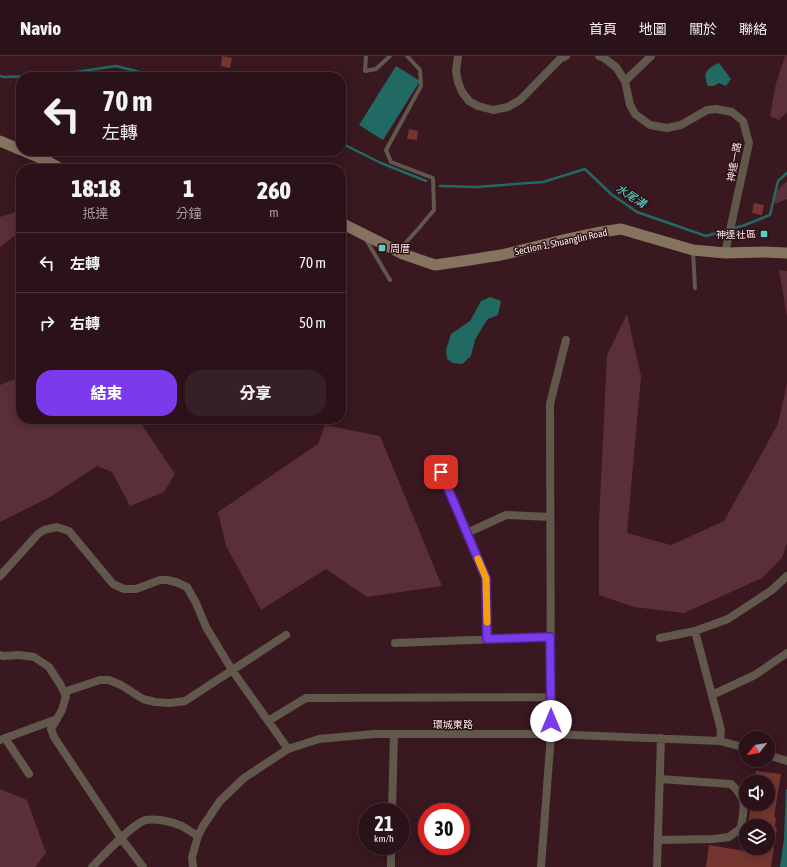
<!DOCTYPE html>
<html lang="zh-TW">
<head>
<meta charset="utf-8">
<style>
  :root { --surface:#2b1218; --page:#372025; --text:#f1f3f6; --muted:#a69ea2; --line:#473237; --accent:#7c3aed }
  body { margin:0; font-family:"Asap Condensed","Noto Sans TC",sans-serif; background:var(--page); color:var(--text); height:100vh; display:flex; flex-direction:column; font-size:15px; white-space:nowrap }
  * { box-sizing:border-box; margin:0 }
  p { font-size:13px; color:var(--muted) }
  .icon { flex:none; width:22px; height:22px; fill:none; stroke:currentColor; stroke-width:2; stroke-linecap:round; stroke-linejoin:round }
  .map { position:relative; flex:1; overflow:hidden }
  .details { position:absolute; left:16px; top:108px; width:330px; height:260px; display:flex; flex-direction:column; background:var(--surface); border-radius:16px; box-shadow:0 2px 10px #0003,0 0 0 1px var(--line) }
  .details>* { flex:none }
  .top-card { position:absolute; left:16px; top:16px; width:330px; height:84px; border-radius:16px; box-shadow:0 2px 10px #0003,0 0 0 1px var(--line); background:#2b1218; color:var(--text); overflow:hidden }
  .needle { width:26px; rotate:239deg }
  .buttons { position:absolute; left:739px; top:675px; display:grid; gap:8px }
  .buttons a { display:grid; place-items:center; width:36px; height:36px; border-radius:50%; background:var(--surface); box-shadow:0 2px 10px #0003,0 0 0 1px var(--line); font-size:20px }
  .speed { position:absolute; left:358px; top:747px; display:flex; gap:8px; font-size:20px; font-weight:700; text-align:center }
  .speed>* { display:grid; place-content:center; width:52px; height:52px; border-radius:50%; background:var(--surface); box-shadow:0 2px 10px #0003,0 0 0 1px var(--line); line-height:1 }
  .speed small { font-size:10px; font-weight:400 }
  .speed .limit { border:6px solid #d22; background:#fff; color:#111 }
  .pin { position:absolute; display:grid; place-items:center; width:34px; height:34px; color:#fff; margin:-17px; border-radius:8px; box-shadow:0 2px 6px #0006 }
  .me { position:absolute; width:44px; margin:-22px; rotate:0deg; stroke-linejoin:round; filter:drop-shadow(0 0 3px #0008) }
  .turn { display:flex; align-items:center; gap:14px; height:84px; padding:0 20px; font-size:18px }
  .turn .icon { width:52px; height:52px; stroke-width:2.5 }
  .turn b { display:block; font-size:28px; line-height:34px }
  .eta { display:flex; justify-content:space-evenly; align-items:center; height:68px; text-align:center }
  .eta b { font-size:24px; font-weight:800; line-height:28px }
  .button { display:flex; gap:8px; margin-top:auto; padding:8px 20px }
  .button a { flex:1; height:46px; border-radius:16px; background:var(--accent); color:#fff; font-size:16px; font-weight:800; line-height:46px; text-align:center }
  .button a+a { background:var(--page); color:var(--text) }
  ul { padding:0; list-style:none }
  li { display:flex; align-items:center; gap:12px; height:60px; padding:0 20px; border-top:1px solid var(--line) }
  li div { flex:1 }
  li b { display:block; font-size:15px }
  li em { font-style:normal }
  header { display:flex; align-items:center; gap:24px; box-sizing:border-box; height:56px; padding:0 20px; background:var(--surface); border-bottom:1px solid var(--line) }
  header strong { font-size:19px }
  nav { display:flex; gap:22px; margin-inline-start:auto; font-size:14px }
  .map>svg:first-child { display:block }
  .green { fill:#5a2f38 }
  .water { fill:#216a64 }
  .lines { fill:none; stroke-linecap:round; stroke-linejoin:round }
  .stream { stroke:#216a64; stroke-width:2.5 }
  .building { fill:#74352f }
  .lane { stroke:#62574b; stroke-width:4 }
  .street { stroke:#62574b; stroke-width:8 }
  .secondary { stroke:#857360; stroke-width:11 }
  .route-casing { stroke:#51269a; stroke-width:10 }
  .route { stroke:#7c3aed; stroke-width:7 }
  .slow { stroke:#f59e0b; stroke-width:7 }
  .poi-dot { fill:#56cec4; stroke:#2f0f16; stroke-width:1.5 }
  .labels { text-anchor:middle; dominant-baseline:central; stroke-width:3; stroke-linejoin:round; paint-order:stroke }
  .street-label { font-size:10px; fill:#fcedef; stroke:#2f0f16 }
  .poi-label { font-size:10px; fill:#fcedef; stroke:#2f0f16; text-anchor:end }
  .water-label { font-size:11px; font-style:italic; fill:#58e1d6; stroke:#2f0f16 }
</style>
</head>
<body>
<header>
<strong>Navio</strong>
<nav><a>首頁</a><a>地圖</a><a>關於</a><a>聯絡</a></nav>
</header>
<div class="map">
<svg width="787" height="811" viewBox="0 0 787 811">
  <rect width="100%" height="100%" fill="#391820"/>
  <!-- green -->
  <path class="green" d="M785,0H787V56L779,64L770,60L776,27Z
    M787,125V143L775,148L773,138Z
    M16,156L21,159V175L0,191V161Z
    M779,214L787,215V261Z
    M627,258L641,320L627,477L671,489L724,465L778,368L787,327V487L782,502L762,522L684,557L634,551L599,539V467L607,299Z
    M21,321V363H138L175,418L164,436L130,450L112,416L97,410L50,441L0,466V329Z
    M325,369L380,380L442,530L367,541L326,513L261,554L226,490L218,456L318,388Z
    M0,733L27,744L46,797L35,811H0Z"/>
  <!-- water -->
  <path class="water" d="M719,7L731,23L726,30L719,27L714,30H708C702,17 707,12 719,7Z
    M396,10L420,25L383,84L359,69Z
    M490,241L501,245L498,259L488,263L483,270L475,284L471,300L462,308L453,307L447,303L446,294L451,278L470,265L481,245Z
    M787,733V811H780L784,783L786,734Z"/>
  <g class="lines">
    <!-- stream -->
    <path class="stream" d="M0,20L4,21L56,19L116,10L159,21
      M341,87L381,107L426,125
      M440,130L476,131L543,126L585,113L611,138L637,156L706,180L745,169L770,159L778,125L787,117"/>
  </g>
  <!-- building -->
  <path class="building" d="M222,0L232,2L230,12L221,10Z
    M409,73L418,75L417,84L407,83Z
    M754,147L764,149L762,159L752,157Z
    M756,715L781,718L774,761L776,762L775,771L777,772L771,811H706L709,789L744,795V792H768V770H748L751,748H768V726H754Z"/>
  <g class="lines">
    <!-- lane -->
    <path class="lane" d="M366,0L365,15L376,13L390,0
      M365,182L390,224
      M398,195L419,172L434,154L433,122L391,106L386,94L421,30L420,14L407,0
      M693,195L695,232"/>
    <!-- street -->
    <path class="street" d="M458,0L456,15L458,26L462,36L469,45L478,50L493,54L508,51L520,44L560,3L566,0
      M599,0L604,2L616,11L625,25L630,49L635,58L650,69L667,72L681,69L707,54L716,53L732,56L743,65L749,87L725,197
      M625,25L651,0
      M436,403L486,522L487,583
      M467,477L506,459L550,461
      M0,520L38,478L44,474L57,471L69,475L113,528L124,533H136L160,524H167L176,526L187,531L196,547L206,571L232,614L288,693
      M695,575L721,674L720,685
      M660,582L695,575L728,563L772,534L787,520
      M395,587L550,581
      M0,599L3,600L19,599L34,601L49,611L60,628L66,640L62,654L51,673L54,681L121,782L143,811
      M64,636L100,624H109L121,629L143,643L155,646L170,647L185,645L286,579
      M712,639L755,619L787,597
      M268,665L306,642L551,641
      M5,682L29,718
      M0,684L57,663
      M768,699L787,705
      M392,756L394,678
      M658,784L714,783L729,781L741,772C744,751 748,744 731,728L660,723
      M92,811C103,800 133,767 146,764C156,762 173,766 182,770C187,773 193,777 198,780
      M193,811L192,801L198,780L203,770L220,745L244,722L288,693L319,683L374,678H551L720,685L746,692
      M391,811V790
      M541,811L551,678L550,348L566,284
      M657,811L661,682"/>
    <!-- secondary -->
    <path class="secondary" d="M0,85L21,94
      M24,95L47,105L61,113
      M341,167L403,198L435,209L463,205L501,199L559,185L601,176L621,173L693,194L725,197L763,196L787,197"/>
  </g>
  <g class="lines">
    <!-- route casing -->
    <g class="route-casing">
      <path id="route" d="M441,416L486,522L487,583L550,581L551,665"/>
    </g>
    <!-- route -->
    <use href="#route" class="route"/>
    <!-- slow -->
    <path class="slow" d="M478,503L486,522L487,566"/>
  </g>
  <!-- markers -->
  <g class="poi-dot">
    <rect x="760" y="174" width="8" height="8" rx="2"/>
    <rect x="378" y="188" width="8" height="8" rx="2"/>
  </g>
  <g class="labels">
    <!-- street labels -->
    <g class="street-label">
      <text transform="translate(734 106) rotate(-80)">神達一路</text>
      <text transform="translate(561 186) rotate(-12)">Section 1, Shuanglin Road</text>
      <text x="453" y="668">環城東路</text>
    </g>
    <!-- poi labels -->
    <g class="poi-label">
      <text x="756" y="178">神達社區</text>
      <text x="390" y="192" text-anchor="start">周厝</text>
    </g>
    <!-- water labels -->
    <g class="water-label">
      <text transform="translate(631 140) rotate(33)">水尾溝</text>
    </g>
  </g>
</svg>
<div class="buttons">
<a><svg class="needle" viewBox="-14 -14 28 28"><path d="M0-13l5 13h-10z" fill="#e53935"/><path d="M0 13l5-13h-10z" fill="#a69ea2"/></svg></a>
<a><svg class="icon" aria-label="sound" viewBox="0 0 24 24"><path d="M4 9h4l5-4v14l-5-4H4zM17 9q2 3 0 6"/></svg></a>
<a><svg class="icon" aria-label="layers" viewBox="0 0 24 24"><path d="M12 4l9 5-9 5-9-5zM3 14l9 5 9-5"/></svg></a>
</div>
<div class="speed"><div>21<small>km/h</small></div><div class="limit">30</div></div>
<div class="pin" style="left:441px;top:416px;background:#d93025"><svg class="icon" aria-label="arrive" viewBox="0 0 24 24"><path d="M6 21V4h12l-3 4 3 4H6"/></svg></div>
<svg class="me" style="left:551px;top:665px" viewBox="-20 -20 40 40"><circle r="19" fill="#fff"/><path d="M0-13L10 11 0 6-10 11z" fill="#7c3aed"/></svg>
<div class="top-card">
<div class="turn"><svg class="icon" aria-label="left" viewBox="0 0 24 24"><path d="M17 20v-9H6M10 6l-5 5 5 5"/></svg><div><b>70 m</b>左轉</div></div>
</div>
<section class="details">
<div class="eta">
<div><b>18:18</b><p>抵達</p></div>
<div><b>1</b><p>分鐘</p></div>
<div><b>260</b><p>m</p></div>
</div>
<ul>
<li><svg class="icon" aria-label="left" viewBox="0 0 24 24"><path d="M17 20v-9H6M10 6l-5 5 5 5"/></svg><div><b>左轉</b></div><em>70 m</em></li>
<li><svg class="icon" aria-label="right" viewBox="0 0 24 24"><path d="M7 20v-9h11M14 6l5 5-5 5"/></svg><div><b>右轉</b></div><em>50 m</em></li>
</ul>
<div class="button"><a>結束</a><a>分享</a></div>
</section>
</div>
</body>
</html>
